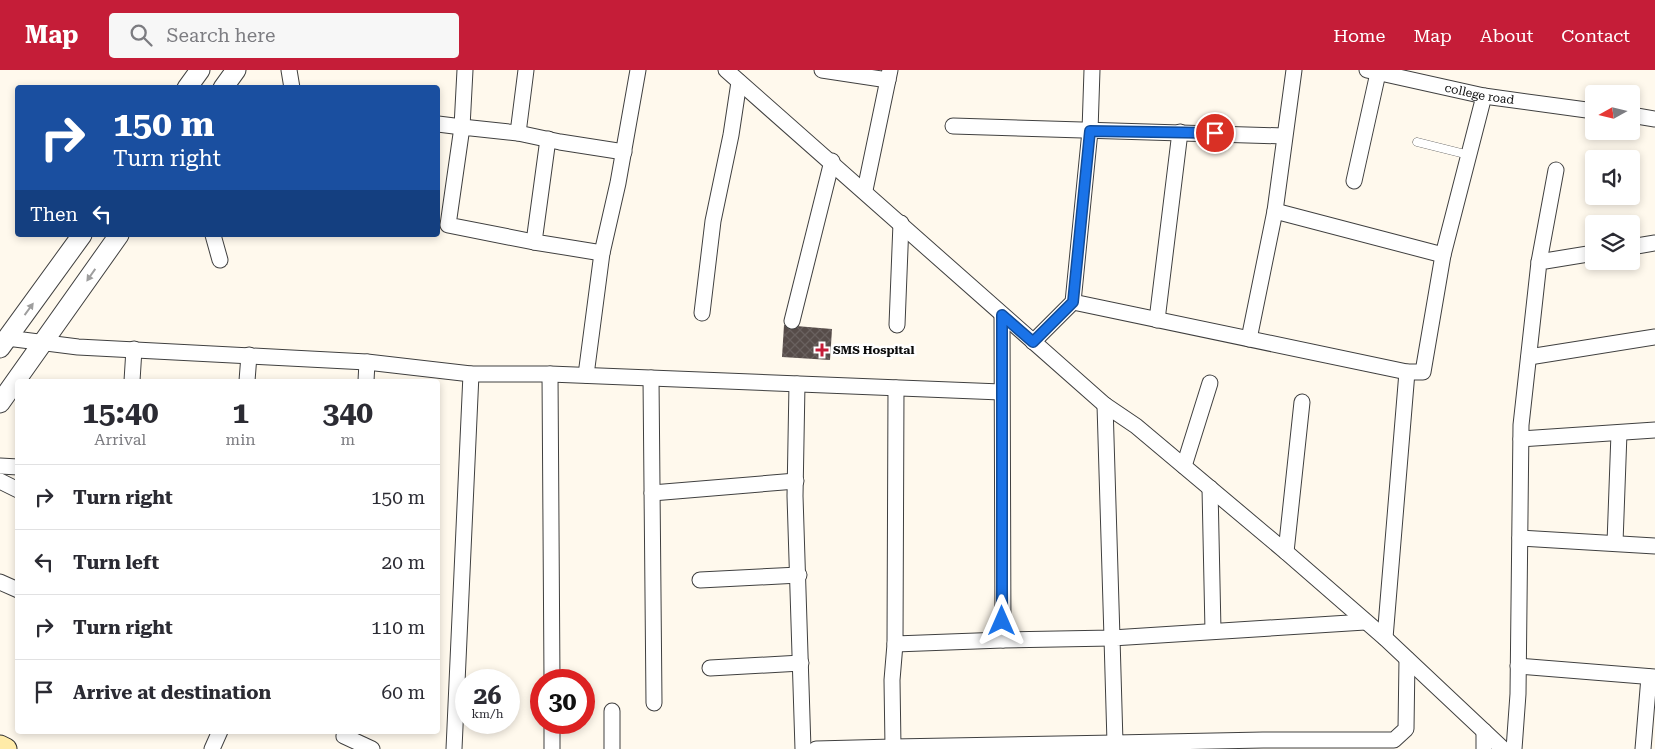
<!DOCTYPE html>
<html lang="en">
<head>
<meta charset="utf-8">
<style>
  :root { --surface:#fff; --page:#f7f7f7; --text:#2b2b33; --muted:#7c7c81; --line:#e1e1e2; --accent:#c51d38 }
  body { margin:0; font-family:"Roboto Serif",serif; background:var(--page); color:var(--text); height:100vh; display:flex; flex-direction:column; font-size:19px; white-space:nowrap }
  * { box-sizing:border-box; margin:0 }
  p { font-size:16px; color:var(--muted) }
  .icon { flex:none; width:28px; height:28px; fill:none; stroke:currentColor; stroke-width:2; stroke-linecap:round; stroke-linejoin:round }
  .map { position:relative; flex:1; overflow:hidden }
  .drawer { position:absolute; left:15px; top:309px; width:425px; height:355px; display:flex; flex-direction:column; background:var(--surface); border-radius:5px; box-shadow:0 2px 8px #0003 }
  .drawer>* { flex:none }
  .guide { position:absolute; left:15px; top:15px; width:425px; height:152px; border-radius:5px; box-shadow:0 2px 8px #0003; background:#1a4fa0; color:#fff; overflow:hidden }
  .needle { width:32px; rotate:262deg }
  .tools { position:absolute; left:1585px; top:15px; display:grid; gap:10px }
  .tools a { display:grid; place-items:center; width:55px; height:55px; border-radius:5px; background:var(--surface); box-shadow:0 2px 8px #0003; font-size:25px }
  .speed { position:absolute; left:455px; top:599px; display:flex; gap:10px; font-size:25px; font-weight:700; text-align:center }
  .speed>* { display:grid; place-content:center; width:65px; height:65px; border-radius:50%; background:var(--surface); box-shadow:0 2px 8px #0003; line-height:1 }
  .speed small { font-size:12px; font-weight:400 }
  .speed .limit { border:8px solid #d22; background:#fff; color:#111 }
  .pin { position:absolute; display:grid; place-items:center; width:42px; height:42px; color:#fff; margin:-21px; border:2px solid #fff; border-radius:50%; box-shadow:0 1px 5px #0007 }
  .me { position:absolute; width:55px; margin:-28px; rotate:0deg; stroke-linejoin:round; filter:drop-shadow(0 0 4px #0008) }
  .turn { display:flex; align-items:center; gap:18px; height:105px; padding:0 15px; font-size:22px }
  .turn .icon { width:65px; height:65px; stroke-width:2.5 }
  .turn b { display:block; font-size:35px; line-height:42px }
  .then { display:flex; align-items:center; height:48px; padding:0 15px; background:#0003; gap:10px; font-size:19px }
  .eta { display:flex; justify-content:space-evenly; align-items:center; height:85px; text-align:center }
  .eta b { font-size:30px; font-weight:700; line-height:35px }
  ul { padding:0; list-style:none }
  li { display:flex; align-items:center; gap:15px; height:65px; padding:0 15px; border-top:1px solid var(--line) }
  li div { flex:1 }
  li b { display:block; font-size:19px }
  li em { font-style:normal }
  header { display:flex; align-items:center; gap:30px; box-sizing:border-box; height:70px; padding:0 25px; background:var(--accent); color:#fff }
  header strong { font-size:24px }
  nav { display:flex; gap:28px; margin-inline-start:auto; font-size:18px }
  .search { width:350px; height:45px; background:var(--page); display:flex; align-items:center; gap:12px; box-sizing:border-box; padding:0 18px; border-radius:5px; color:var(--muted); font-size:19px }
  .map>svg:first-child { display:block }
  .building { fill:url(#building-cross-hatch) }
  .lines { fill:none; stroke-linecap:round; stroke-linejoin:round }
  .service-casing { stroke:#404040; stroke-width:9 }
  .minor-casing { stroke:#404040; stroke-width:17 }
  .tertiary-casing { stroke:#404040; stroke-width:21 }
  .secondary-casing { stroke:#2f2f2f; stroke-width:23 }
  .service { stroke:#fff; stroke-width:8 }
  .minor { stroke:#fff; stroke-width:15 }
  .tertiary { stroke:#fff; stroke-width:19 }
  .secondary { stroke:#ffeba8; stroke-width:21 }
  .oneway { fill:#9e9e9e }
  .route-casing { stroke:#114b97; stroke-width:12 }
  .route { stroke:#1a73e8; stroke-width:9 }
  .poi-dot { fill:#c51d38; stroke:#fff; stroke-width:2 }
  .labels { text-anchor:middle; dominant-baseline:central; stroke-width:5; stroke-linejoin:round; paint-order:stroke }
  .street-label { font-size:12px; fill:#0d0d0d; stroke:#fff }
  .poi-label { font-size:12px; font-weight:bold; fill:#0d0d0d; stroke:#fff; text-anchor:start }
</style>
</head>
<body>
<header>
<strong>Map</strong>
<div class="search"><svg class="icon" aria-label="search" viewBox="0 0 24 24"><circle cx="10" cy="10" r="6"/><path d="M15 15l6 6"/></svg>Search here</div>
<nav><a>Home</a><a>Map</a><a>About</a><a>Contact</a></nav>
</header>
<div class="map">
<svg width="1655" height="679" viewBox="0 0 1655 679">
  <defs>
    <pattern id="building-cross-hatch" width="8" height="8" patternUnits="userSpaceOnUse" patternTransform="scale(1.25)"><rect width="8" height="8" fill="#564c49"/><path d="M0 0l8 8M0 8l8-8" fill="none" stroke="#69615f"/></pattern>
  </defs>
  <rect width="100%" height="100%" fill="#fff9ed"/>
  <!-- building -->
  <path class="building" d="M784,255L832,259L830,290L782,287Z"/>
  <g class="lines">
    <!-- service casing -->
    <g class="service-casing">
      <path id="service" d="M1417,72L1469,85"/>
    </g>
    <!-- minor casing -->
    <g class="minor-casing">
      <g id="minor">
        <path d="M289,0L292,18"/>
        <path d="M526,0L518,63L560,72L624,82"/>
        <path d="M726,0L1105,335L1136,356L1286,482L1385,568L1503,679"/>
        <path d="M822,0L888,10"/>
        <path id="s1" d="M1367,0L1484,26L1594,41"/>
        <path d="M1631,45L1655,49"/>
        <path d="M438,54L462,57L465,0"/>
        <path d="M953,56L1284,66"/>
        <path d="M518,63L462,57L448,155L534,172"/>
        <path d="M548,69L534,172L602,183"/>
        <path d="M1354,111L1378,3"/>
        <path d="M865,120L890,0"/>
        <path d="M1275,141L1443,185"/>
        <path d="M213,165L220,190"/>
        <path d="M1631,177L1655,173"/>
        <path d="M1539,192L1556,100"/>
        <path d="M1073,232L1407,302H1423L1443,185L1484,26"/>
        <path d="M702,243L713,151L731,65L739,12"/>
        <path d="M1002,245L1003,570L1112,568L1105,335"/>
        <path d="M1157,250L1180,62"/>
        <path d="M792,251L832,91"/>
        <path d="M897,255L901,153"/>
        <path d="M1249,269L1275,141L1294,0"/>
        <path d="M0,270L7,268L78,277L367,292L471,304H550L1001,322"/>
        <path d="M1033,272L1073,232L1090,61L1092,0"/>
        <path d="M1529,287L1655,267"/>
        <path d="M550,304L552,610"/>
        <path d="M586,305L602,183L618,113L638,0"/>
        <path d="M651,308L654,633"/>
        <path d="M132,311L134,279"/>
        <path d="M247,311L249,285"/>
        <path d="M366,311L367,292"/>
        <path d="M797,314L795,426L803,679"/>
        <path d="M896,318L895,574L1003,570"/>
        <path d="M1521,369L1655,360"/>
        <path d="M0,396L18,397"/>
        <path d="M1184,396L1210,313"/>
        <path d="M0,411L18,420"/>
        <path d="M1210,418L1213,561"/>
        <path d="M652,423L796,411"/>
        <path d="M1520,468L1655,476"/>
        <path d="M1615,473L1619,363"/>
        <path d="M1286,482L1302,332"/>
        <path d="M700,510L799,505"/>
        <path d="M0,512L18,520"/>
        <path d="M1365,552L1112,568L1115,673L1263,670H1394L1406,659L1407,589"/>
        <path d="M1385,568L1407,302"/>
        <path d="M1518,596L1655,607"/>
        <path d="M710,598L801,593"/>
        <path d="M612,641V679"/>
        <path d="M552,652V679"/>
        <path d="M345,661L344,666L372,679"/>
        <path d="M1484,661V679"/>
        <path d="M893,677L1115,673V679"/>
        <path d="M212,679L220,661"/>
        <path d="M454,679L471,304"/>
        <path d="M816,679L893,677L892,610L895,574"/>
        <path d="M1514,679L1518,624L1521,355L1539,192L1594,183"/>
        <path d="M1643,679L1649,607"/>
      </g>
    </g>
    <!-- tertiary casing -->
    <g class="tertiary-casing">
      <path id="tertiary" d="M187,18L200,0
        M223,18L236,0
        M0,278L82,165
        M0,333L119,165"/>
    </g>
    <!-- secondary casing -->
    <g class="secondary-casing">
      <path id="secondary" d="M0,676L6,679"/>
    </g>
    <!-- service -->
    <use href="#service" class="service"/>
    <!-- minor -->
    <use href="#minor" class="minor"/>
    <!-- tertiary -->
    <use href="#tertiary" class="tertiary"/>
    <!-- secondary -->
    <use href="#secondary" class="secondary"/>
  </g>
  <!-- one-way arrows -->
  <defs><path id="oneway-solid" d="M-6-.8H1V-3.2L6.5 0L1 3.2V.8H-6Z" transform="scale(1.25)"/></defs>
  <g class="oneway">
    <use href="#oneway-solid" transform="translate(91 205) rotate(125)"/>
    <use href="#oneway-solid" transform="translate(29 239) rotate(-54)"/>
  </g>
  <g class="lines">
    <!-- route casing -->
    <g class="route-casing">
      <path id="route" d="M1002,551V245L1033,272L1073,232L1090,61L1215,63"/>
    </g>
    <!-- route -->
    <use href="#route" class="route"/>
  </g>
  <!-- markers -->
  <path class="poi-dot" d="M819.5 272.5h5v5h5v5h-5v5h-5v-5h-5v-5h5z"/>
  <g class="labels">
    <!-- street labels -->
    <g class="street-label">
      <text stroke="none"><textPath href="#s1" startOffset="115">college road</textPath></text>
    </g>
    <!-- poi labels -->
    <g class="poi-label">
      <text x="833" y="280">SMS Hospital</text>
    </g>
  </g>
</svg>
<div class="tools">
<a><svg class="needle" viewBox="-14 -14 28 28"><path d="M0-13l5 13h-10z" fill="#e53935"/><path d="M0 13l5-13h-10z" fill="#7c7c81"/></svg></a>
<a><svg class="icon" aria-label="sound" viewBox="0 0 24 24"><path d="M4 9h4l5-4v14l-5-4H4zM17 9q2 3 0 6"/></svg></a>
<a><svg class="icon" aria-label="layers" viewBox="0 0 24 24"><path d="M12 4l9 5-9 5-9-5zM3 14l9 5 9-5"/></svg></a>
</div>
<div class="speed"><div>26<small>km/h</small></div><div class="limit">30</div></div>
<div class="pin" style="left:1215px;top:63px;background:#d93025"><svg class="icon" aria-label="arrive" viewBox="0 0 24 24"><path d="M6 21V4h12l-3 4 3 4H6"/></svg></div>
<svg class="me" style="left:1002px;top:551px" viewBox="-20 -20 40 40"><path d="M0-17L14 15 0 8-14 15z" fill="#1a73e8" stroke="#fff" stroke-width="4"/></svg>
<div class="guide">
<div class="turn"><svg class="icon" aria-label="right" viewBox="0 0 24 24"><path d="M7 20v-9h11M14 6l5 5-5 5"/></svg><div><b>150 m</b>Turn right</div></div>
<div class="then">Then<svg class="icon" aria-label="left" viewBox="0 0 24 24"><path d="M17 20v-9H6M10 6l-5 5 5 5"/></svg></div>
</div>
<section class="drawer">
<div class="eta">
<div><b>15:40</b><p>Arrival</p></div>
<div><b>1</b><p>min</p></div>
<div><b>340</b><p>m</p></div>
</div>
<ul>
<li><svg class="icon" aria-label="right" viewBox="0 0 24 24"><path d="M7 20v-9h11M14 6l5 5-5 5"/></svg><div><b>Turn right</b></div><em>150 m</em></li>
<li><svg class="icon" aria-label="left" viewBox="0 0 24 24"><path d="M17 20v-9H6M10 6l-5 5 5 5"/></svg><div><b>Turn left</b></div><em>20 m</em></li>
<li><svg class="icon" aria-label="right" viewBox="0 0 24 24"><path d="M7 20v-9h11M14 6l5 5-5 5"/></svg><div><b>Turn right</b></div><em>110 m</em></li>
<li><svg class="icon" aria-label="arrive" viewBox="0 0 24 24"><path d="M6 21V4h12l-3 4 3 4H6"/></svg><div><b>Arrive at destination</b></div><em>60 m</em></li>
</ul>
</section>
</div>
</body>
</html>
